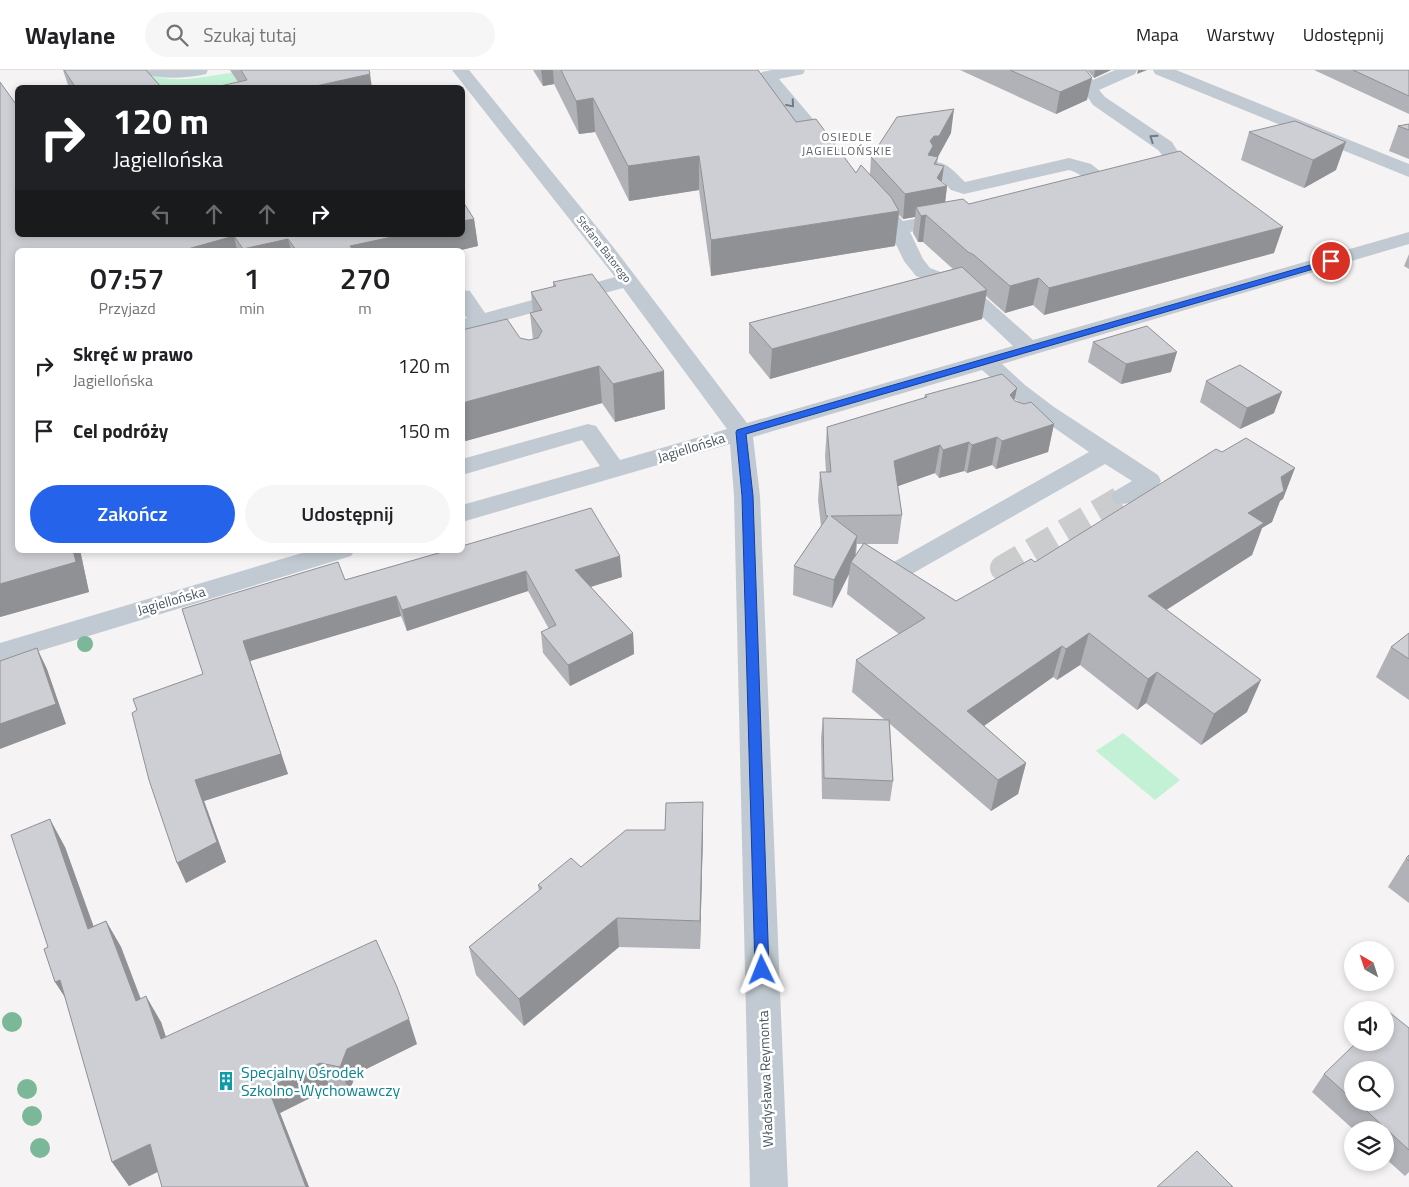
<!DOCTYPE html>
<html lang="pl">
<head>
<meta charset="utf-8">
<style>
  :root { --surface:#fff; --page:#f6f6f6; --text:#202124; --muted:#757577; --line:#e0e0e0; --accent:#2563eb }
  body { margin:0; font-family:"Titillium Web",sans-serif; background:var(--page); color:var(--text); height:100vh; display:flex; flex-direction:column; font-size:19px; white-space:nowrap }
  * { box-sizing:border-box; margin:0 }
  p { font-size:16px; color:var(--muted) }
  .icon { flex:none; width:28px; height:28px; fill:none; stroke:currentColor; stroke-width:2; stroke-linecap:round; stroke-linejoin:round }
  .map { position:relative; flex:1; overflow:hidden }
  .panel { position:absolute; left:15px; top:178px; width:450px; height:305px; display:flex; flex-direction:column; background:var(--surface); border-radius:8px; box-shadow:0 2px 8px #0003 }
  .panel>* { flex:none }
  .top-card { position:absolute; left:15px; top:15px; width:450px; height:152px; border-radius:8px; box-shadow:0 2px 8px #0003; background:#202124; color:#fff; overflow:hidden }
  .needle { width:32px; rotate:321deg }
  .controls { position:absolute; left:1344px; top:871px; display:grid; gap:10px }
  .controls a { display:grid; place-items:center; width:50px; height:50px; border-radius:50%; background:var(--surface); box-shadow:0 2px 8px #0003; font-size:25px }
  .pin { position:absolute; display:grid; place-items:center; width:42px; height:42px; color:#fff; margin:-21px; border:2px solid #fff; border-radius:50%; box-shadow:0 1px 5px #0007 }
  .me { position:absolute; width:55px; margin:-28px; rotate:358deg; stroke-linejoin:round; filter:drop-shadow(0 0 4px #0008) }
  .turn { display:flex; align-items:center; gap:18px; height:105px; padding:0 15px; font-size:22px }
  .turn .icon { width:65px; height:65px; stroke-width:2.5 }
  .turn b { display:block; font-size:35px; line-height:42px }
  .lanes { display:flex; align-items:center; height:48px; padding:0 15px; background:#0003; justify-content:center; gap:25px; direction:ltr }
  .lanes .off { opacity:.35 }
  .eta { display:flex; justify-content:space-evenly; align-items:center; height:85px; text-align:center }
  .eta b { font-size:30px; font-weight:600; line-height:35px }
  .button { display:flex; gap:10px; margin-top:auto; padding:10px 15px }
  .button a { flex:1; height:58px; border-radius:30px; background:var(--accent); color:#fff; font-size:20px; font-weight:600; line-height:58px; text-align:center }
  .button a+a { background:var(--page); color:var(--text) }
  ul { padding:0; list-style:none }
  li { display:flex; align-items:center; gap:15px; height:65px; padding:0 15px }
  li div { flex:1 }
  li b { display:block; font-size:19px }
  li em { font-style:normal }
  header { display:flex; align-items:center; gap:30px; box-sizing:border-box; height:70px; padding:0 25px; background:var(--surface); border-bottom:1px solid var(--line) }
  header strong { font-size:24px }
  nav { display:flex; gap:28px; margin-inline-start:auto; font-size:18px }
  .search { width:350px; height:45px; background:var(--page); display:flex; align-items:center; gap:12px; box-sizing:border-box; padding:0 18px; border-radius:28px; color:var(--muted); font-size:19px }
  .map>svg:first-child { display:block }
  .green { fill:#c3f1d5 }
  .lines { fill:none; stroke-linecap:round; stroke-linejoin:round }
  .minor-tunnel { stroke:#caccce; stroke-width:26; stroke-dasharray:26 12; stroke-linecap:butt }
  .minor { fill:#c1cad2; fill-rule:evenodd }
  .tree { fill:#7bb799 }
  .wall { fill:#b0b2b7; fill-rule:evenodd }
  .shaded-wall { fill:#909195 }
  .building { fill:#cdcfd5; stroke:#909195 }
  .oneway { stroke:#6e7983 }
  .route { fill:#2563eb; stroke:#184099 }
  .labels { text-anchor:middle; dominant-baseline:central; stroke-width:5; stroke-linejoin:round; paint-order:stroke }
  .far-street-label { font-size:11px; fill:#4a5661; stroke:#fff }
  .far-neighbourhood-label { font-size:12px; letter-spacing:1px; fill:#5f6368; stroke:#fff }
  .street-label { font-size:14px; fill:#4a5661; stroke:#fff }
  .near-culture-label { font-size:16px; fill:#0d838f; stroke:#fff; text-anchor:start }
</style>
</head>
<body>
<header>
<strong>Waylane</strong>
<div class="search"><svg class="icon" aria-label="search" viewBox="0 0 24 24"><circle cx="10" cy="10" r="6"/><path d="M15 15l6 6"/></svg>Szukaj tutaj</div>
<nav><a>Mapa</a><a>Warstwy</a><a>Udostępnij</a></nav>
</header>
<div class="map">
<svg width="1409" height="1117" viewBox="0 0 1409 1117">
  <rect width="100%" height="100%" fill="#f5f3f3"/>
  <!-- green -->
  <path class="green" d="M138,0C173,17 201,6 238,2C256,0 274,1 292,0L209,18L141,17Z
    M1123,663L1180,710L1155,730L1096,681Z"/>
  <g class="lines">
    <!-- minor-tunnel -->
    <path class="minor-tunnel" d="M1037,524L1003,498L1124,427"/>
    <!-- minor -->
    <path class="minor" d="M139,0H208L206,4C184,9 163,9 141,4Z
      M452,0H469L614,178L747,353L1013,276L955,221L916,206L904,191L889,160L876,145L879,141C891,138 895,143 903,151L951,142L958,144L961,148L958,152L910,162L923,189L930,198L969,213L1033,270L1409,162V174L1002,294L1025,315L1054,337L1158,405L1161,411C1153,425 1131,437 1115,433L1111,427L1115,421L1132,411L1105,394L901,510L892,513L883,510L879,504L883,498L1089,382L1023,336L982,300L753,367L760,426L788,1117H750L734,426L730,374L462,452V435L600,396L582,370L462,405V389L588,354L596,356L620,390L727,359L623,218L462,262V249L467,248L462,242V220L470,221L485,243L615,207Z
      M772,0H805L803,4L779,9L835,75L837,79L835,83L828,85L821,83L759,6L762,2Z
      M1066,0H1085L1093,10L1115,0H1137L1135,4L1099,20L1105,27L1172,72L1180,85C1174,101 1151,110 1134,106L1132,102C1139,92 1155,97 1162,85L1158,80L1093,35L1076,10Z
      M1153,0H1176L1409,94V107L1155,4Z
      M1069,88L1091,94L1114,112L1111,116C1094,120 1084,104 1069,100L964,124L951,120L929,97L931,93C946,89 955,103 965,112Z
      M312,480H355L351,486L0,593V573Z"/>
  </g>
  <!-- trees -->
  <g class="tree">
    <circle cx="85" cy="574" r="8"/>
    <circle cx="12" cy="952" r="10"/>
    <circle cx="27" cy="1019" r="10"/>
    <circle cx="32" cy="1046" r="10"/>
    <circle cx="40" cy="1078" r="10"/>
  </g>
  <!-- wall -->
  <path class="wall" d="M63,0H146L162,18H69Z
    M230,0H369L238,12Z
    M533,0H758L796,52L856,103L870,104L871,87L951,63L938,87L937,95L942,112L947,116L945,132L969,134L1274,183L1044,245L1033,235L1005,243L986,226L982,249L770,309L749,283V253L953,199L923,172H918L913,163L915,147L903,149L899,145L895,176L711,206L699,120L629,131L595,62L579,64L554,14L543,16Z
    M960,0H1086L1087,30L1056,44Z
    M1087,0H1111L1094,8Z
    M1314,0H1409V44Z
    M1409,54V89L1389,81L1398,56Z
    M1249,62L1336,100L1304,118L1241,90Z
    M474,149L478,176L461,180H18V480H80L89,522L0,547L18,165Z
    M1409,184V199L1404,196Z
    M553,212L665,339L615,352L602,333L462,372V260L529,270H533L530,243H533L531,222L553,217Z
    M1093,272L1171,302L1121,314L1088,292Z
    M1206,311L1274,343L1240,359L1200,332Z
    M1017,318L1014,330L1015,331L1054,354L1048,382L996,399L992,395L967,403L964,401L939,408L935,403L898,416L902,445L898,474H866L956,531L1035,492L1283,429L1280,431L1272,452L1262,458L1252,485L1166,540L1247,642L1201,675L1146,633L1137,640L1080,595L1057,610L1053,607L984,656L1026,693L1018,724L991,741L890,654L893,711L890,731L822,729L821,668L823,648L885,650L852,622L856,590L899,564L847,524L849,504L832,538L793,525L794,496L821,456L818,430L820,402H826L825,386L827,357L924,328L925,325ZM857,474H863L856,485Z
    M449,480L622,507L591,517L633,563L634,584L570,616L543,583L541,562L549,559L528,521L407,561L401,546L250,591L288,704L204,731L226,792L186,813L203,604L345,510Z
    M1409,563V630L1376,607L1391,577Z
    M703,761L700,879L619,877L524,956L476,905L469,877L539,821L538,815L581,797Z
    M65,777L93,856L106,851L121,877L141,929L161,952L166,967L417,974L356,1004L349,1022L330,1018L280,1043L309,1117H162L158,1102L129,1116L112,1092L65,927L55,912L48,877Z
    M1409,785V833L1388,817L1406,788Z
    M1409,958V1102L1405,1106L1385,1088V1060H1354L1312,1022L1324,1004ZM1352,1000L1385,1032H1352Z"/>
  <!-- shaded-wall -->
  <path class="shaded-wall" d="M541,0H553L554,14L543,16Z
    M1095,0H1111L1094,8Z
    M1138,0H1147L1137,4Z
    M370,4L372,18H307Z
    M1092,8L1087,30L1056,44L1060,22Z
    M593,28L595,62L579,64L576,31Z
    M954,39L951,63L925,110L930,71Z
    M1346,72L1336,100L1304,118L1313,90Z
    M699,86V120L629,131L628,96Z
    M944,96L941,117L947,116L944,142L916,137L915,147L903,149L905,124L937,108Z
    M899,141L895,176L711,206V170Z
    M926,145L923,172H918L921,146Z
    M474,149L478,176L461,180H351L350,176L401,165H462V151Z
    M1283,157L1274,183L1044,245L1049,218Z
    M234,166L237,180H184Z
    M288,169L291,180H243V179Z
    M1039,208L1033,235L1005,243L1010,216Z
    M987,220L982,249L770,309L772,279Z
    M1177,282L1171,302L1121,314L1126,294Z
    M599,296L602,333L462,372V333Z
    M664,301L665,339L615,352L613,314Z
    M1017,318L1011,346L1010,325Z
    M1282,322L1274,343L1240,359L1247,338Z
    M1054,354L1048,382L996,399L1002,371Z
    M997,367L992,395L967,403L972,375Z
    M969,372L964,401L939,408L943,380Z
    M940,375L935,403L890,419L894,391Z
    M1295,398L1283,429L1280,431L1272,452L1262,458L1252,485L1138,558L1148,526L1248,443L1281,407Z
    M857,466L854,494L851,492L849,504L832,538L834,510Z
    M73,480H80L89,522L0,547V514Z
    M620,486L622,507L577,521L575,500Z
    M526,501L528,521L407,561L402,540Z
    M396,526L401,546L250,591L288,704L204,731L226,792L186,813L177,793L195,710L243,571Z
    M633,563L634,584L570,616L568,595Z
    M1089,563L1080,595L1057,610L1066,579Z
    M1062,576L1053,607L961,672L967,641Z
    M37,578L47,599L66,654L0,679V654Z
    M1157,602L1146,633L1137,640L1148,609Z
    M1261,610L1247,642L1201,675L1214,644Z
    M1026,693L1018,724L991,741L998,710Z
    M703,732V761L700,879V851Z
    M50,749L65,777L104,885L88,859Z
    M617,848L619,877L524,956L519,929Z
    M106,851L121,877L151,957L136,931Z
    M60,910L72,938L55,912Z
    M146,926L161,952L175,995L161,969Z
    M409,949L417,974L356,1004L349,1022L340,997L347,979Z
    M320,993L330,1018L280,1043L309,1117H306L268,1018Z
    M150,1074L165,1098L129,1116L112,1092Z"/>
  <!-- building -->
  <path class="building" d="M64,0H146L162,18H76Z
    M241,0H369L370,4L307,18H211L247,10Z
    M561,0H758L796,52L816,49L856,103L861,95L891,127L899,141L711,170L699,86L628,96L593,28L576,31Z
    M1010,0H1086L1092,8L1060,22Z
    M1353,0H1409V26Z
    M0,12L18,37V165H401L350,176L353,180H296L288,169L243,179L234,166L184,180H18V480H73L76,492L0,514Z
    M954,39L939,66H934L930,71L933,76L928,85L938,87L934,94L944,96L937,108L947,116L905,124L871,87L897,47Z
    M1295,51L1346,72L1313,90L1249,62Z
    M1409,54V60L1398,56Z
    M1180,81L1283,157L1049,218L1039,208L1010,216L974,185L968,182L926,145L921,146L916,137L963,129L969,134Z
    M462,130L474,149L462,151Z
    M962,197L987,220L772,279L749,253Z
    M592,204L664,301L613,314L599,296L462,333V260L507,249L520,268L529,270L538,268L542,261L530,243L542,240L531,222L556,216L553,212Z
    M1147,256L1177,282L1126,294L1093,272Z
    M1240,295L1282,322L1247,338L1206,311Z
    M1002,304L1017,318L1010,325L1015,331L1024,334L1031,332L1054,354L1002,371L997,367L972,375L969,372L943,380L940,375L894,391L902,445L831,446L857,466L834,510L794,496L828,446H826L820,402H831L827,357L927,327L925,325Z
    M1246,368L1295,398L1281,407L1284,421L1248,443L1264,453L1148,526L1261,610L1214,644L1157,602L1148,609L1089,563L1066,579L1062,576L967,641L1026,693L998,710L856,590L925,548L851,492L864,473L956,531L1031,489L1035,492L1216,379L1222,382Z
    M591,438L620,486L575,500L633,563L568,595L541,562L556,555L526,501L402,540L396,526L243,571L281,684L195,710L217,772L177,793L149,710L132,643L137,640L133,629L203,604L182,539L338,492L345,510L449,480H462V476Z
    M1409,563V589L1391,577Z
    M37,578L56,634L0,654V591Z
    M823,648L889,650L893,711L824,708Z
    M703,732L700,851L617,848L519,929L469,877L542,818L538,815L571,788L581,797L626,760H665L666,733Z
    M50,749L88,859L106,851L136,931L146,926L161,969L376,870L397,917L409,949L347,979L340,997L320,993L268,1018L306,1117H162L150,1074L112,1092L60,910L55,912L44,879L48,877L11,765Z
    M1409,785V791L1406,788Z
    M1389,942L1409,958V1080L1357,1032H1385V1000H1352V1029L1324,1004L1357,972H1385V946Z
    M1197,1081L1233,1117H1157Z"/>
  <!-- one-way arrows -->
  <defs><path id="oneway-chevron" d="M-2-3.5L2.5 0L-2 3.5" fill="none" stroke-width="1.6" stroke-linecap="round" stroke-linejoin="round" transform="scale(1.25)"/></defs>
  <g class="oneway">
    <use href="#oneway-chevron" transform="translate(791 34) rotate(50)"/>
    <use href="#oneway-chevron" transform="translate(1153 68) rotate(-146)"/>
  </g>
  <!-- route -->
  <path class="route" d="M1331,189L1335,191L1334,193L746,364L753,426L769,900L767,904L762,906L757,904L755,900L742,426L736,362L737,360Z"/>
  <!-- icons -->
  <defs>
    <g id="building-bare" transform="scale(1.5)"><path d="M-4-6H4V6H1V3H-1V6H-4ZM-2.5-4.3h1.7v1.8h-1.7ZM.8-4.3h1.7v1.8H.8ZM-2.5-1h1.7V.8h-1.7ZM.8-1h1.7V.8H.8Z" fill="#0f9aa8" stroke="#fff" stroke-width="2.5" paint-order="stroke"/></g>
  </defs>
  <g fill-rule="evenodd">
    <use href="#building-bare" x="226" y="1011"/>
  </g>
  <g class="labels">
    <!-- far-street labels -->
    <g class="far-street-label">
      <text transform="translate(604 179) rotate(52)">Stefana Batorego</text>
    </g>
    <!-- far-neighbourhood labels -->
    <g class="far-neighbourhood-label">
      <text x="847" y="66">OSIEDLE<tspan x="847" dy="14">JAGIELLOŃSKIE</tspan></text>
    </g>
    <!-- street labels -->
    <g class="street-label">
      <text transform="translate(691 377) rotate(-17)">Jagiellońska</text>
      <text transform="translate(171 530) rotate(-16)">Jagiellońska</text>
      <text transform="translate(765 1009) rotate(-92)">Władysława Reymonta</text>
    </g>
    <!-- near-culture labels -->
    <g class="near-culture-label">
      <text x="241" y="1002">Specjalny Ośrodek<tspan x="241" dy="18">Szkolno-Wychowawczy</tspan></text>
    </g>
  </g>
</svg>
<div class="controls">
<a><svg class="needle" viewBox="-14 -14 28 28"><path d="M0-13l5 13h-10z" fill="#e53935"/><path d="M0 13l5-13h-10z" fill="#757577"/></svg></a>
<a><svg class="icon" aria-label="sound" viewBox="0 0 24 24"><path d="M4 9h4l5-4v14l-5-4H4zM17 9q2 3 0 6"/></svg></a>
<a><svg class="icon" aria-label="search" viewBox="0 0 24 24"><circle cx="10" cy="10" r="6"/><path d="M15 15l6 6"/></svg></a>
<a><svg class="icon" aria-label="layers" viewBox="0 0 24 24"><path d="M12 4l9 5-9 5-9-5zM3 14l9 5 9-5"/></svg></a>
</div>
<div class="pin" style="left:1331px;top:191px;background:#d93025"><svg class="icon" aria-label="arrive" viewBox="0 0 24 24"><path d="M6 21V4h12l-3 4 3 4H6"/></svg></div>
<svg class="me" style="left:762px;top:900px" viewBox="-20 -20 40 40"><path d="M0-17L14 15 0 8-14 15z" fill="#2563eb" stroke="#fff" stroke-width="4"/></svg>
<div class="top-card">
<div class="turn"><svg class="icon" aria-label="right" viewBox="0 0 24 24"><path d="M7 20v-9h11M14 6l5 5-5 5"/></svg><div><b>120 m</b>Jagiellońska</div></div>
<div class="lanes"><svg class="icon off" aria-label="left" viewBox="0 0 24 24"><path d="M17 20v-9H6M10 6l-5 5 5 5"/></svg><svg class="icon off" aria-label="ahead" viewBox="0 0 24 24"><path d="M12 20V5M6 11l6-6 6 6"/></svg><svg class="icon off" aria-label="ahead" viewBox="0 0 24 24"><path d="M12 20V5M6 11l6-6 6 6"/></svg><svg class="icon" aria-label="right" viewBox="0 0 24 24"><path d="M7 20v-9h11M14 6l5 5-5 5"/></svg></div>
</div>
<section class="panel">
<div class="eta">
<div><b>07:57</b><p>Przyjazd</p></div>
<div><b>1</b><p>min</p></div>
<div><b>270</b><p>m</p></div>
</div>
<ul>
<li><svg class="icon" aria-label="right" viewBox="0 0 24 24"><path d="M7 20v-9h11M14 6l5 5-5 5"/></svg><div><b>Skręć w prawo</b><p>Jagiellońska</p></div><em>120 m</em></li>
<li><svg class="icon" aria-label="arrive" viewBox="0 0 24 24"><path d="M6 21V4h12l-3 4 3 4H6"/></svg><div><b>Cel podróży</b></div><em>150 m</em></li>
</ul>
<div class="button"><a>Zakończ</a><a>Udostępnij</a></div>
</section>
</div>
</body>
</html>
